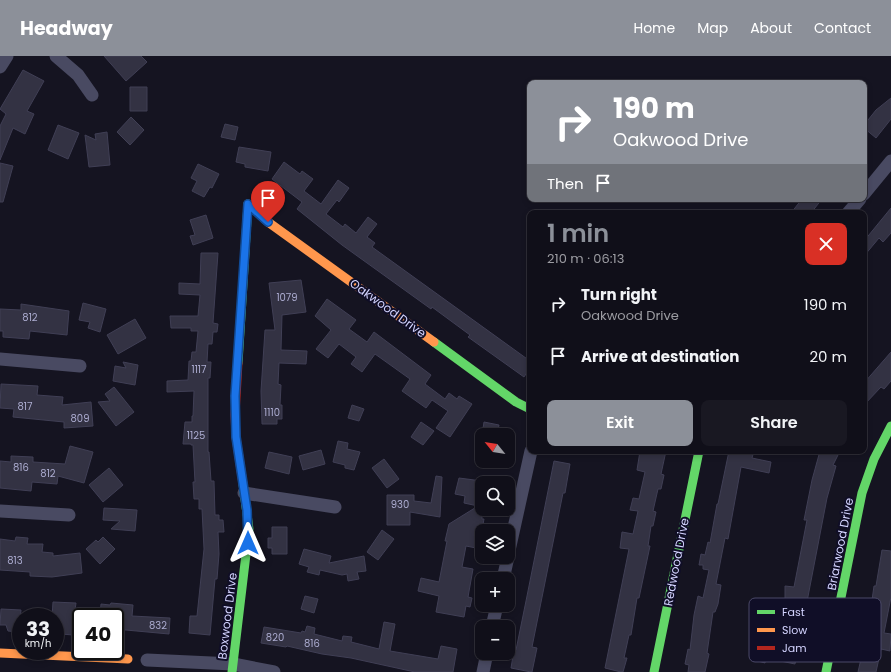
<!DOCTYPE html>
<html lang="en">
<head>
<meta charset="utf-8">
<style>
  :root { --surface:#100f19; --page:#191822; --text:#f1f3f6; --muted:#9c9ca2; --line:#302f38; --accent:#8c9099 }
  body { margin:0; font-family:Poppins,sans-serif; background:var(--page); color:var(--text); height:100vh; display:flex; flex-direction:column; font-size:15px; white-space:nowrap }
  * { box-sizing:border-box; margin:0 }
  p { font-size:13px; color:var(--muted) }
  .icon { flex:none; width:22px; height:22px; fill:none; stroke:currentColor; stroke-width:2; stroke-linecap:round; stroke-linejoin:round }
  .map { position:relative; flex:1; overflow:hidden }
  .drawer { position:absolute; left:527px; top:154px; width:340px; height:244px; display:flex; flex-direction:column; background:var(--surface); border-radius:8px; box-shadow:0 2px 6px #0003,0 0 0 1px var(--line) }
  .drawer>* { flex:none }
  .top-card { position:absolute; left:527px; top:24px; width:340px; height:122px; border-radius:8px; box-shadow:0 2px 6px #0003,0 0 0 1px var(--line); background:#8c9099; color:#fff; overflow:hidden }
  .needle { width:26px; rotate:300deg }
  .buttons { position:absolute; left:475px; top:372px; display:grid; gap:8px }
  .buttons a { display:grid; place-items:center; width:40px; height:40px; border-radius:8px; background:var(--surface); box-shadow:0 2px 6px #0003,0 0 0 1px var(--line); font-size:20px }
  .speed { position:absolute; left:12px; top:552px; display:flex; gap:8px; font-size:20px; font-weight:700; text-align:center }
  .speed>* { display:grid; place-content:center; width:52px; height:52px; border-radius:50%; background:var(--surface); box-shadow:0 2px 6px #0003,0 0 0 1px var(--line); line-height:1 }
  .speed small { font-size:10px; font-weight:400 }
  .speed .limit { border:2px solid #111; border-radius:6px; background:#fff; color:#111 }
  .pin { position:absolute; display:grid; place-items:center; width:34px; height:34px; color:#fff; margin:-41px -17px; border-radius:50% 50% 50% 0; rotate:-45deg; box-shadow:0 0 4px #0007 }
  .pin .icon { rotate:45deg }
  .me { position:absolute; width:44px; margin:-22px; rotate:0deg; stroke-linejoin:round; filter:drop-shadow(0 0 3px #0008) }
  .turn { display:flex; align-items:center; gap:14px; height:84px; padding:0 20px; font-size:18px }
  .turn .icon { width:52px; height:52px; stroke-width:2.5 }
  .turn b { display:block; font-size:28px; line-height:34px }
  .then { display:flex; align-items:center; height:38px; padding:0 20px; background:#0003; gap:8px; font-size:15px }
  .round { display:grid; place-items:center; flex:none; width:42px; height:42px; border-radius:8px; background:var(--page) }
  .overview { display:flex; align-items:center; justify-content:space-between; height:68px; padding:0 20px }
  h1 { font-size:24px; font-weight:600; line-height:30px; color:var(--accent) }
  .cta { display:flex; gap:8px; margin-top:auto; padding:8px 20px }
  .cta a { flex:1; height:46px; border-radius:8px; background:var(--accent); color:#fff; font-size:16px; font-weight:600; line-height:46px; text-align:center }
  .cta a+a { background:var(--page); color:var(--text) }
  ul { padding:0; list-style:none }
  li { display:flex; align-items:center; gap:12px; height:52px; padding:0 20px }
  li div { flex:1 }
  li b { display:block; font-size:15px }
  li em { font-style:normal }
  header { display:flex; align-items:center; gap:24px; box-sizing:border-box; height:56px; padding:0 20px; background:var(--accent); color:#fff }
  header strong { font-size:19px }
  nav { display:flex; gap:22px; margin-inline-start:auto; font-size:14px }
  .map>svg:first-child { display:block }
  .building { fill:#333243; stroke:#403f55 }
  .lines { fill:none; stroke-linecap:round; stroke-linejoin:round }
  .street { stroke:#494a62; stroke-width:13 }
  .fast { stroke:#63d668; stroke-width:9 }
  .slow { stroke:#ff974d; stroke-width:9 }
  .jam { stroke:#b3261e; stroke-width:9 }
  .route-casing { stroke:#114b97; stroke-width:10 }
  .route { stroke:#1a73e8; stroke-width:7 }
  .labels { text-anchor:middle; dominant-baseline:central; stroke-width:4; stroke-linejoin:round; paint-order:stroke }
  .number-label { font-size:10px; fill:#acacd0 }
  .street-label { font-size:12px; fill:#d4d4ff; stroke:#100e27 }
  .key { fill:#100e27; stroke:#4b4968; stroke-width:1 }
  .key-label { font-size:11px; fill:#d4d4ff }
</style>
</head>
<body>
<header>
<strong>Headway</strong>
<nav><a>Home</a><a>Map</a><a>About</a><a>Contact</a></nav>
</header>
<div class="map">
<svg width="891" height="616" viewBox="0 0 891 616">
  <rect width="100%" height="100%" fill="#151421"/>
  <!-- building -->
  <path class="building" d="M104,0H141L147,6L126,25Z
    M23,14L44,25L27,55L34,58L25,78L13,72L0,104V70L6,58L0,53Z
    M130,31H147V55H130Z
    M891,42V63L876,82L864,72V69L876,54Z
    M131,61L144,74L130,89L117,76Z
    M225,68L238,71L235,84L221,81Z
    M58,69L79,77L68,103L48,94Z
    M107,76L110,109L89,111L85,79L96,84L95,78Z
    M239,91L271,96L268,115L245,111V108L236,106Z
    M284,106L300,118L302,115L313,123L304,135L321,148L338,124L349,132L339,146L337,144L326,158L343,171L345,168L356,177L368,161L377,168L367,181L375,187L372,191L530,305V312L524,321L468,281L470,279L432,251L431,253L342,189L297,153L302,146L272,123Z
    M0,107L13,110L3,146H0Z
    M198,108L219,118L212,132L210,131L204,141L192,135L197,125L191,122Z
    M802,143H822L811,157H791Z
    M891,152V177L883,186L879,182L864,200V185Z
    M206,159L213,182L193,189L190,180L195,179L190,164Z
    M201,197H218L213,267L218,268L217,276H213L212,288H208L207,306H211L210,322H208V396H209L211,425H214L215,459H219V464H223L224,476H218L219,498L217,523H215L210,579L189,577L190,560H197L204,493L202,453H199V443H194L193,426H195L193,389H191V388H183L185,366H192V360H193L194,335L167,336V325L188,324L189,305H191L192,296H196L198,275H191V272H171L170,260H198L200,239L179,238V227L200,228Z
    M301,224L306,256L282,259L281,294L307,295L306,308L279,307L278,328L281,329L280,349H282V363H277V368H262L261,335L265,274H275L269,227Z
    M327,243L356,264L349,273L367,286L374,276L431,319L425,328L445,343L449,337L457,343L459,340L472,348L450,381L436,372L448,355L432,344L426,352L402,335L410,323L375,298L362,316L351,308L356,301L339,288L328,302L316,293L331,274L315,260Z
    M83,247L106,253L100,276L88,272L90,266L79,264Z
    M21,248L69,255L67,279L30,275L29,283L3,281V275H0V253L21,254Z
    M135,263L146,282L118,298L107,279Z
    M891,296V325L884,333L881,331L864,349V327Z
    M123,306L138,309L135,329L113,325L115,310L126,312Z
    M1,328L38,330L37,339L63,341L62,349L91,346L93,370L64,372V366L13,361L14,353L0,352Z
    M114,331L134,356L116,370L98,346L110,345L105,338Z
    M352,349L364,353L359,365L348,362Z
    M421,366L434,375L423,389L411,381Z
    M484,366L499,369L497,379H482Z
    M338,385L348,387L347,393L360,396L354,414L345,412V409L333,406Z
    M70,390L93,396L84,427L58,420L57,428L32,426L31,435L0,432V405L11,406V400L33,401V406L65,408Z
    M321,394L325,408L303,414L299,400Z
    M640,395H666L661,418L664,419L661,433H658L653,455L656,456L653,470H651L648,490H650L639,542H637L631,579H629L624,602H627L623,616H621L605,612L629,493L620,492L622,476L633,478L638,455L630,454L633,442L639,443L645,416L637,414Z
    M729,395H754L752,402L771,406L769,417L741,411L728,483L725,482L716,528L721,529L718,548L715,556H713L707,597L709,598L705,616H688L689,609L685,608L688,593L690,594L694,559L698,540L703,542L709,514L703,513V509H699L701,498L705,499L708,486L710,487L717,448H718Z
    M820,395H840L833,409L836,410L827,442L795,608L766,602L765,607L751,603L754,591L778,596L781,577L785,578L791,546L785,544V530L794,531L807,464H804L812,424Z
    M269,396L292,401L289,418L265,412Z
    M384,403L399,423L387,432L372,412Z
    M554,405L570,408L565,437H563L532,591L537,592L532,616H531L511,612L514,594H516L526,545Z
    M109,412L123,429L103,446L89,429Z
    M436,420L442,421L440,461L410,456V469H387V439H414V445L431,447Z
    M459,422L482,425V463H484L480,485H478L476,492L466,490L462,511L473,513L468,541L472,542L470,551L466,550L464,561L436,556L439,540L418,535L421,522L439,526L447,485H445L449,468L478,450L464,447L465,440L455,438Z
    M104,452L137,454L135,475L111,473L120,465L103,464Z
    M272,471H287V498H272V492H268V482H272Z
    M382,474L394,483L378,504L367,496Z
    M16,481L28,482L27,488H43L42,496L53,497V500L80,497L82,517L52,521L30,520V516L0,514V483L15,485Z
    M103,481L115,493L100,508L86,493L96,484L98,486Z
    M304,493L331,500L329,507L364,500L366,515L357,516L359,523L348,525L347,518L342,519L320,514L319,519L307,516L309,511L299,508Z
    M882,494L891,495V541L884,577L891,578L890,595L881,593L876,616H858L866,581H864L867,566L870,567L874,545L872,544L874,530H876Z
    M305,540L318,543L314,557L301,553Z
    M53,546L76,547L75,554L81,555V573H74L73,579L61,578L62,573H55V561H52Z
    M111,547L133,549L132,560L170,562L169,578L115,573V561H100L101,548L110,549Z
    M1,553L21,554L19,576L8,575L6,569H0Z
    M384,566L395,568L390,595L438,603L441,590L457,593L453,616H415L351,602L322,598L287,590L286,591L261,587L264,571L301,577L302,575L305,576L307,570L315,572L314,578L342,585L343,580L352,581L351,586L379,593Z"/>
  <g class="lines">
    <!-- street -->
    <path class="street" d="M56,0L78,19L92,39
      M0,11L7,0
      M864,138L891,105
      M848,157L860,143
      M0,303L80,310
      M244,437L335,451
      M0,455L69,459
      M508,499L531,395
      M503,523L508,501
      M492,571L497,549
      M147,604L233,608L274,616
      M483,616L487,597"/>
    <!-- fast -->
    <path class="fast" d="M434,286L516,346L530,353
      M238,307L248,148
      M232,616L249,473L243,428
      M654,616L699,395
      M826,616L862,437L874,403L891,370"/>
    <!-- slow -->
    <path class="slow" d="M248,148L268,166L434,286
      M0,597L128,603"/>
    <!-- jam -->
    <path class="jam" d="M238,307L235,359L236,381L243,428"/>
  </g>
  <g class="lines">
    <!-- route casing -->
    <g class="route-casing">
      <path id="route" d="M248,487L247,454L236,381L235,340L248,148L268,166"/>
    </g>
    <!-- route -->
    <use href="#route" class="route"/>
  </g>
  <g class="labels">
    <!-- number labels -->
    <g class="number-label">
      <text x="287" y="241">1079</text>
      <text x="30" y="261">812</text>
      <text x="199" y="313">1117</text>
      <text x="25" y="350">817</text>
      <text x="272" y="356">1110</text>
      <text x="80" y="362">809</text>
      <text x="196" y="379">1125</text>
      <text x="21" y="411">816</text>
      <text x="48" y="417">812</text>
      <text x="400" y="448">930</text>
      <text x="15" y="504">813</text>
      <text x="158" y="569">832</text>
      <text x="275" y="581">820</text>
      <text x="312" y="587">816</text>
    </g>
    <!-- street labels -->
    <g class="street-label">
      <text transform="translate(388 252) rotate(36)">Oakwood Drive</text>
      <text transform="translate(840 488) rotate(-79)">Briarwood Drive</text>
      <text transform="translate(676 506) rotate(-79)">Redwood Drive</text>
      <text transform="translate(227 560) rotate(-83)">Boxwood Drive</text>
    </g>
  </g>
  <!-- legend -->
  <rect x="749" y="542" width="132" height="64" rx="6" class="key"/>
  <rect x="757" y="554" width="18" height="4" fill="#63d668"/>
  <rect x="757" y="572" width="18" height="4" fill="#ff974d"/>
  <rect x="757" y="590" width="18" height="4" fill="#b3261e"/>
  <g class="key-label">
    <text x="782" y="560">Fast</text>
    <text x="782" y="578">Slow</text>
    <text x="782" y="596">Jam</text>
  </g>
</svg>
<div class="buttons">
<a><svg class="needle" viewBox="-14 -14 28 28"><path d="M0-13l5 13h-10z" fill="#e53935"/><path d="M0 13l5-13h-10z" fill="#9c9ca2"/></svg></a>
<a><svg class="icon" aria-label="search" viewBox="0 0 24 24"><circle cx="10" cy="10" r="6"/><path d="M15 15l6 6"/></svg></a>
<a><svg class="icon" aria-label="layers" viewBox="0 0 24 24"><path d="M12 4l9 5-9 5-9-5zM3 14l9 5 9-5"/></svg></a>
<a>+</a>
<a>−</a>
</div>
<div class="speed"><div>33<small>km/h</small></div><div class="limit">40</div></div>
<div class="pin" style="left:268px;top:166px;background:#d93025"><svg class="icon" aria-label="arrive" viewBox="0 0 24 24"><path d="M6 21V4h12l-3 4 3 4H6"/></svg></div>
<svg class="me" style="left:248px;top:487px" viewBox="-20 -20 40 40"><path d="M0-17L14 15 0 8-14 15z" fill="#1a73e8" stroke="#fff" stroke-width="4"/></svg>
<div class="top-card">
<div class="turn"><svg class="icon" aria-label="right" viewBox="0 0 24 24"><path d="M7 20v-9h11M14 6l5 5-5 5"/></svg><div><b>190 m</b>Oakwood Drive</div></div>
<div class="then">Then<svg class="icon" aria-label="arrive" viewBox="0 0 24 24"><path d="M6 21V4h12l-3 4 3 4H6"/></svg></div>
</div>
<section class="drawer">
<div class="overview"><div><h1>1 min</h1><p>210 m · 06:13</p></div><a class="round" style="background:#d93025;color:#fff"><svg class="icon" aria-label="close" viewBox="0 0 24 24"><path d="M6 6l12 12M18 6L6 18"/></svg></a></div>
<ul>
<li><svg class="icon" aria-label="right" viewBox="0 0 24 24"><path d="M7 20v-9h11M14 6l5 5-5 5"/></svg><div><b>Turn right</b><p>Oakwood Drive</p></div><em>190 m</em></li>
<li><svg class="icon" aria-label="arrive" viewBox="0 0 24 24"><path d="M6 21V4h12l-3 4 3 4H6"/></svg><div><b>Arrive at destination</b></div><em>20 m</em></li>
</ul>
<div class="cta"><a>Exit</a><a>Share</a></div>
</section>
</div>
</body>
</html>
